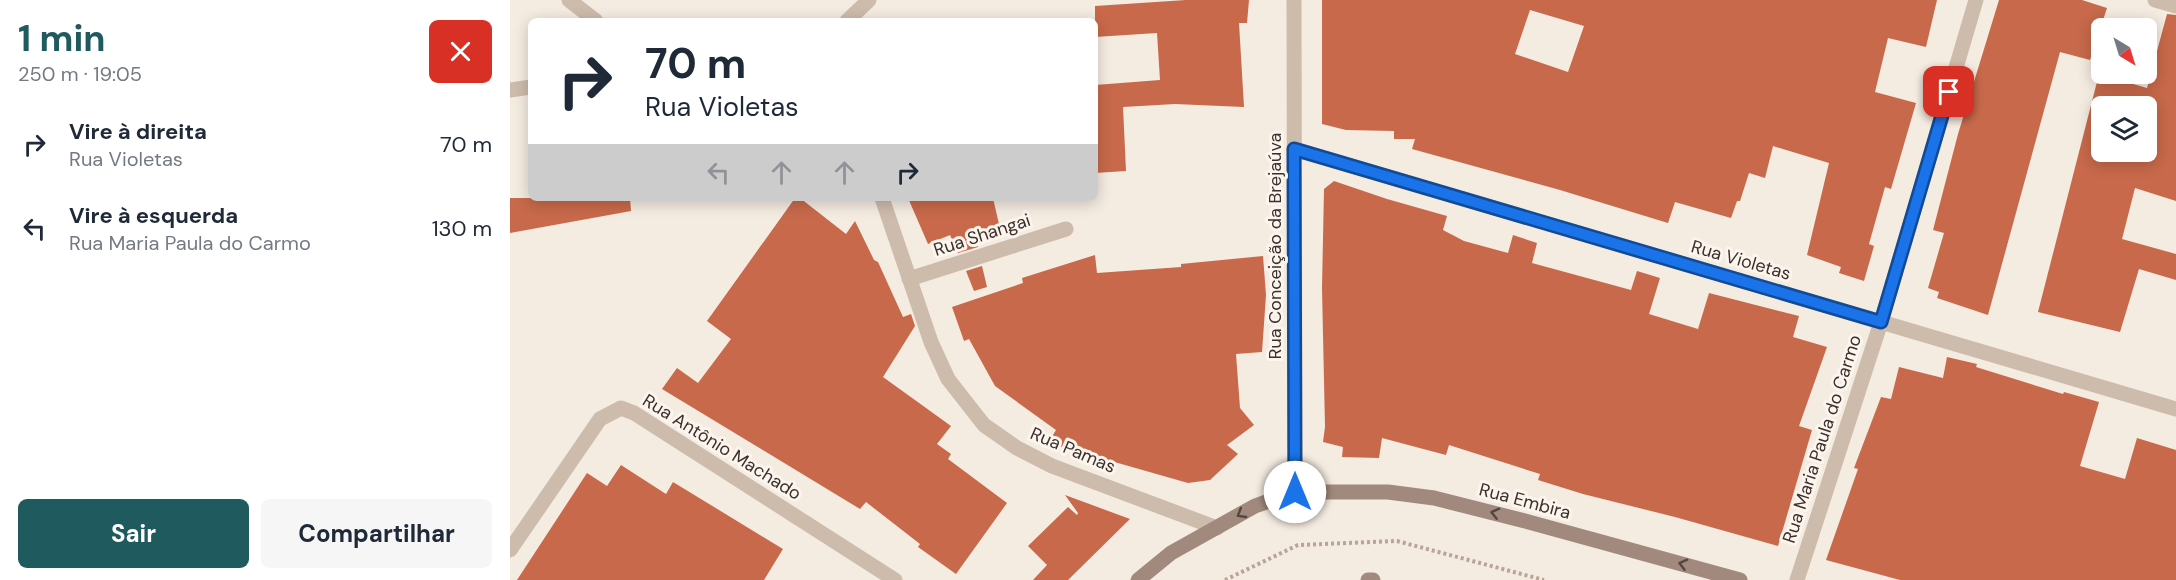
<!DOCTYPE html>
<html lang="pt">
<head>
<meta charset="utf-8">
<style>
  :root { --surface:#fff; --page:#f6f6f7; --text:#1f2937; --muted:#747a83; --accent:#1f5a5e }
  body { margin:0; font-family:"DM Sans",sans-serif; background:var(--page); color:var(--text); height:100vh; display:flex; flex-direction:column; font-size:22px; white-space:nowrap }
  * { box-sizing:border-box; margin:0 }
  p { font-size:20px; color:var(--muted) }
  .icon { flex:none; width:33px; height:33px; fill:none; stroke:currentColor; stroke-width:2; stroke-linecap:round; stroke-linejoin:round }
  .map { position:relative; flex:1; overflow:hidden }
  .drawer { display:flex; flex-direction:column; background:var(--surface); width:510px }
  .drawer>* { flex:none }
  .guide { position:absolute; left:18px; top:18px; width:570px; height:183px; border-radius:9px; box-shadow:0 3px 15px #0003; background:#fff; color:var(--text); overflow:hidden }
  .needle { width:39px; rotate:142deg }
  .buttons { position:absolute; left:1581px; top:18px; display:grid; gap:12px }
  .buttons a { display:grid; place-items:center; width:66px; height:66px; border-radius:9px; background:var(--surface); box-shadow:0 3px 15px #0003; font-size:30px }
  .pin { position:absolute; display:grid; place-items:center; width:51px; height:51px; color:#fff; margin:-26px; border-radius:12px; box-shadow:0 3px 9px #0006 }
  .me { position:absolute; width:66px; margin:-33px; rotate:0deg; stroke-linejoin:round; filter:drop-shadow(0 0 4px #0008) }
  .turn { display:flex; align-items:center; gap:21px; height:126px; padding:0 18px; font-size:27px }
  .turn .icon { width:78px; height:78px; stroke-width:2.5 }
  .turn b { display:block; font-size:42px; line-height:51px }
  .lanes { display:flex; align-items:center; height:57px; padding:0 18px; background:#0003; justify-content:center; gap:30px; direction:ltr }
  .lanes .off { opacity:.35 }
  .round { display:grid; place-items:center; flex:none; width:63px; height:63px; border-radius:9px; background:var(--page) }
  .overview { display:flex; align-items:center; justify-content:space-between; height:102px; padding:0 18px }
  h1 { font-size:36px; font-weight:700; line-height:45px; color:var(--accent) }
  .button { display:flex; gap:12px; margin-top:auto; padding:12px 18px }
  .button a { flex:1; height:69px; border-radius:9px; background:var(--accent); color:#fff; font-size:24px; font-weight:700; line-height:69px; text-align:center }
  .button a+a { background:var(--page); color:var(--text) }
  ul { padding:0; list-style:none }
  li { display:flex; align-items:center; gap:18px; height:84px; padding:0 18px }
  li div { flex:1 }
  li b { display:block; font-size:22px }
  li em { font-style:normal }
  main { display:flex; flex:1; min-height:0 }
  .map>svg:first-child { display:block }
  .building { fill:#c8694b; fill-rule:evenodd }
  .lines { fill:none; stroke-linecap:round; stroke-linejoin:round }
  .path { stroke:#b9a596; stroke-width:4; stroke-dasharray:3 3; stroke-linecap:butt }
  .street { stroke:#cdbbac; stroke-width:15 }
  .secondary { stroke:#a18a7d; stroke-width:15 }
  .oneway { stroke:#544640 }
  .route-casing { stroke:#114b97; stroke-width:15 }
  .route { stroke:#1a73e8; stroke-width:10 }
  .labels { text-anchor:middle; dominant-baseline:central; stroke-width:6; stroke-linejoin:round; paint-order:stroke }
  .street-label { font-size:18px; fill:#3b302b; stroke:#fbf5ee }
</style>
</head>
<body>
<main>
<section class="drawer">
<div class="overview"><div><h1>1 min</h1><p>250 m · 19:05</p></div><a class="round" style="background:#d93025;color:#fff"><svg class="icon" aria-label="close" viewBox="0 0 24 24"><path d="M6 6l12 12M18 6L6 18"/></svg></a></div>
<ul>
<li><svg class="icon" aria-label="right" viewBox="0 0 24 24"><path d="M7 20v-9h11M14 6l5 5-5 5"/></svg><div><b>Vire à direita</b><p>Rua Violetas</p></div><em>70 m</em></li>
<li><svg class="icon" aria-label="left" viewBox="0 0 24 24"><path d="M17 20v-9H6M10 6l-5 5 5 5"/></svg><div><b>Vire à esquerda</b><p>Rua Maria Paula do Carmo</p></div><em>130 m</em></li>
</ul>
<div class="button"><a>Sair</a><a>Compartilhar</a></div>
</section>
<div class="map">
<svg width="1666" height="580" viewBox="0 0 1666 580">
  <rect width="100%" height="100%" fill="#f4ebe1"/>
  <!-- building -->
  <path class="building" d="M676,0H739L737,23H729L734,107L665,104L613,107L616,171L585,173V85L650,80L647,33L585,37V6Z
    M812,0H1427L1416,47L1378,38L1365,92L1406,103L1381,189L1375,187L1359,244L1364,246L1354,281L1329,273L1331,267L1297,255L1319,163L1263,146L1255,178L1239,173L1230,201H1227L1221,218L1165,202L1158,223L1050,190L902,149L905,139H884V131L836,130L812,124ZM1020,10L1074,26L1058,72L1005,54Z
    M1489,0H1572L1597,8L1580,60L1550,52L1478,315L1427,298L1429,292L1418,288L1434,233L1423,230L1448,134Z
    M1657,14L1666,15V201L1625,188L1612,239L1666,254V280L1629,269L1610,332L1528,312L1589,74L1637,88ZM1592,106H1636V152H1592Z
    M824,181L877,199L937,216L933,230L954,241L998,253L1003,235L1027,243L1022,263L1121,290L1127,271L1150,278L1139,314L1188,329L1199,293L1289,316L1283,337L1317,347L1289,426L1302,430L1268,546L1165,517L1073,494L1028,480L1030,474L939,445L936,455L872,438L869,458L832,457L833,447L813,442L815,427L812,288L814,189Z
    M0,198H120L121,211L0,233Z
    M285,198H290L336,234L345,221L364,260L368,262L393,317L401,314L405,326L373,377L441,426L427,444L441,454L438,459L497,503L446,574L408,547L410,544L356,502L350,509L152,389L167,368L188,383L221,339L197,321Z
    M398,198H483L491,233L466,239L468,247L448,253L440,235L418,244Z
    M585,255L587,273L671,267V264L753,256L756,295L752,352L726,354L730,408L744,425L717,445L728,454L700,480L678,483L538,443L546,430L485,386L459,339L454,341L442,307L513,283L512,278Z
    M472,266L477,287L464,291L456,271Z
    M1437,357L1467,364L1466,367L1553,394L1554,392L1589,402L1570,466L1615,479L1627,438L1666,450V580H1390L1316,560L1348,469L1344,468L1371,397L1381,399L1389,367L1433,378Z
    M111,465L156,494L163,482L273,549L254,580H7L77,473L97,486Z
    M555,495L620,519L558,580H523L537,565L518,546L558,507L567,515L568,513Z"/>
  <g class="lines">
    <!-- path -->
    <path class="path" d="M715,580L788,545L887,541L1034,580"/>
    <!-- street -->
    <path class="street" d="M59,0L86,21
      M784,0L785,492
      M1645,0L1666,6
      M337,21L359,0
      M0,90L21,87
      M784,149L1666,409
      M372,198L421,342L438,379L474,425L507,448L542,466L707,528
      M399,279L556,229
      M0,550L90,419L111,408L124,413L385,580
      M1287,580L1371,322L1466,0"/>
    <!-- secondary -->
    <path class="secondary" d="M628,580L661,553L745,506L785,492H878L924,498L1015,521L1230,580
      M858,580H863"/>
  </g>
  <!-- one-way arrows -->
  <defs><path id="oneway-chevron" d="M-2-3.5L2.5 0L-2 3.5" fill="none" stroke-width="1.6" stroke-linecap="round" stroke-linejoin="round" transform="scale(1.5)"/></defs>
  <g class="oneway">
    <use href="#oneway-chevron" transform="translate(985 513) rotate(-166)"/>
    <use href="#oneway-chevron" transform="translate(731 514) rotate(149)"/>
    <use href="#oneway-chevron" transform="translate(1173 564) rotate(-165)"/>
  </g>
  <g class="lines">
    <!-- route casing -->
    <g class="route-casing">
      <path id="route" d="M785,492L784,149L1371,322L1439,92"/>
    </g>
    <!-- route -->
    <use href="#route" class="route"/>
  </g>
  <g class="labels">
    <!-- street labels -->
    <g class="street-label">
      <text transform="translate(472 235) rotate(-18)">Rua Shangai</text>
      <text transform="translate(765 246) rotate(-90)">Rua Conceição da Brejaúva</text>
      <text transform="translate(1231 260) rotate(16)">Rua Violetas</text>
      <text transform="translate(1312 439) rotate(-72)">Rua Maria Paula do Carmo</text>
      <text transform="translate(212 447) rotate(32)">Rua Antônio Machado</text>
      <text transform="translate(563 450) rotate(23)">Rua Pamas</text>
      <text transform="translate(1015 501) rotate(15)">Rua Embira</text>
    </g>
  </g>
</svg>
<div class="buttons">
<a><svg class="needle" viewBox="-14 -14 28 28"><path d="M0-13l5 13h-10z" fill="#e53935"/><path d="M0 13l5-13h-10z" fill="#747a83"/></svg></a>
<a><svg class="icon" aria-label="layers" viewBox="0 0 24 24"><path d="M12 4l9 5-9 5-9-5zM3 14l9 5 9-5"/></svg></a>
</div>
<div class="pin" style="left:1439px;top:92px;background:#d93025"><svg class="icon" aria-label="arrive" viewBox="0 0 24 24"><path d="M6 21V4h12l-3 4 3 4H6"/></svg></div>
<svg class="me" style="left:785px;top:492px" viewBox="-20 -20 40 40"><circle r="19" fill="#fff"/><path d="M0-13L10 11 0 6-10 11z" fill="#1a73e8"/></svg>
<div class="guide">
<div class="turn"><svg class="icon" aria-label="right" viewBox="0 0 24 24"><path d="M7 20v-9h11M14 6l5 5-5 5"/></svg><div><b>70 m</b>Rua Violetas</div></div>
<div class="lanes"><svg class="icon off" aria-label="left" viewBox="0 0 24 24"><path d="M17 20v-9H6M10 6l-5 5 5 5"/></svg><svg class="icon off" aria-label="ahead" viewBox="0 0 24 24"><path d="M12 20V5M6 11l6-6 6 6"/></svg><svg class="icon off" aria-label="ahead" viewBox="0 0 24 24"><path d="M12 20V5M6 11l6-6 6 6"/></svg><svg class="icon" aria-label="right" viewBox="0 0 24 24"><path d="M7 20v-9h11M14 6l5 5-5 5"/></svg></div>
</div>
</div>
</main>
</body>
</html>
